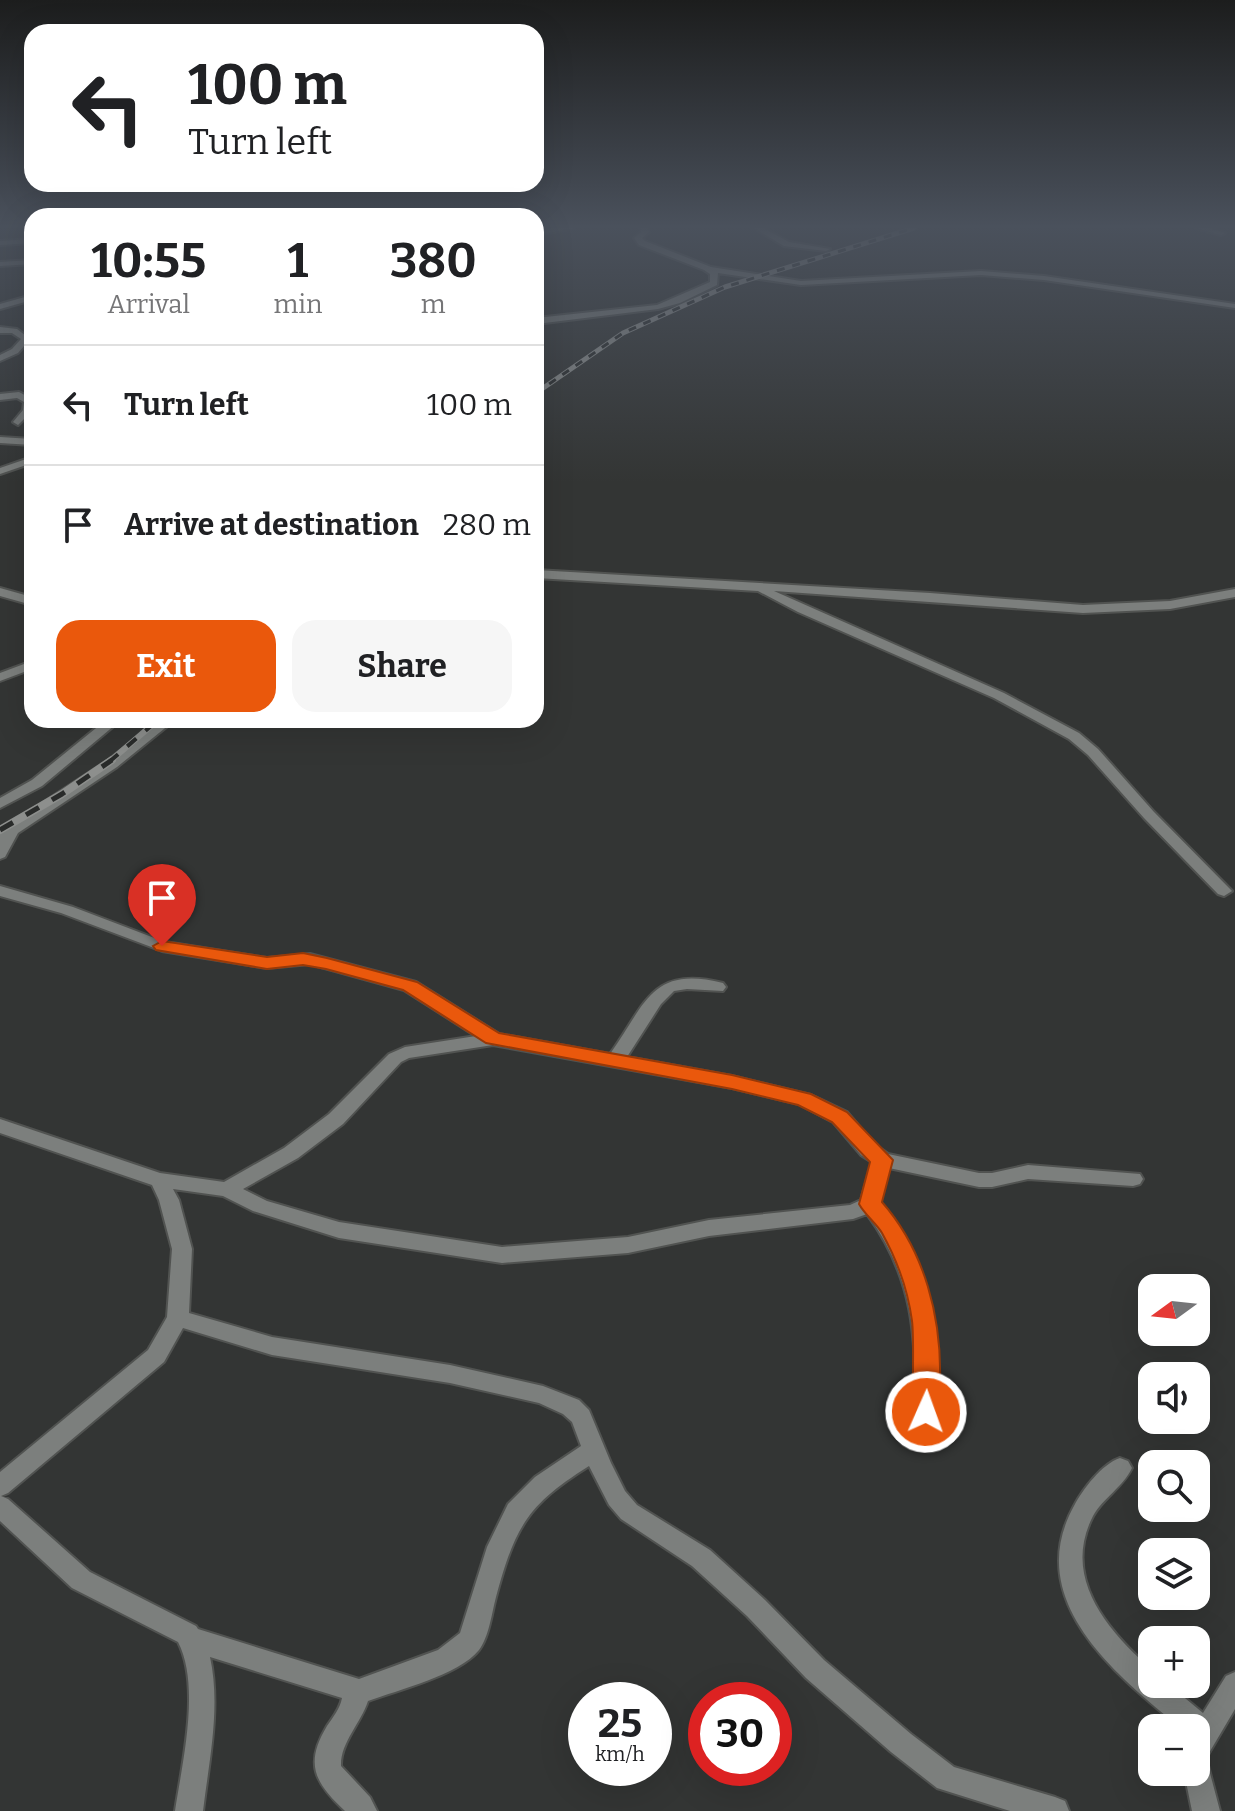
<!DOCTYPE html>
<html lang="en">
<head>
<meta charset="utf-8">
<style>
  :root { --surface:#fff; --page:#f6f6f6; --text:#202124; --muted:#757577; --line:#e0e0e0; --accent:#ea580c }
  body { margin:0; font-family:Bitter,serif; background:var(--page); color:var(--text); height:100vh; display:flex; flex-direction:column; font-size:30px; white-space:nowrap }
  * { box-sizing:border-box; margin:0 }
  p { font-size:26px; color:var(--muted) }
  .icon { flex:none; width:44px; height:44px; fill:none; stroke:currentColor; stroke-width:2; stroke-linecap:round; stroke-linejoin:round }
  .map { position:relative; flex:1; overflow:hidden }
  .details { position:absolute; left:24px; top:208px; width:520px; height:520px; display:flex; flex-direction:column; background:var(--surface); border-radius:24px; box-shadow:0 8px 32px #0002 }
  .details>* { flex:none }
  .hud { position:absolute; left:24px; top:24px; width:520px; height:168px; border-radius:24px; box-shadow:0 8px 32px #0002; background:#fff; color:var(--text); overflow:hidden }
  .needle { width:52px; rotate:255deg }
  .fabs { position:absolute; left:1138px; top:1274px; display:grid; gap:16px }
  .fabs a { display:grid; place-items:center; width:72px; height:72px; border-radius:16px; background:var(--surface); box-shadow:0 8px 32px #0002; font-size:40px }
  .speed { position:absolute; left:568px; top:1682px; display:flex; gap:16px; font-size:40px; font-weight:700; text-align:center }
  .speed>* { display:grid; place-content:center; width:104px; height:104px; border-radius:50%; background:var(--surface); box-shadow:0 8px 32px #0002; line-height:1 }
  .speed small { font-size:20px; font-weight:400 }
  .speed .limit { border:12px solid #d22; background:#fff; color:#111 }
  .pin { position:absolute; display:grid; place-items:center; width:68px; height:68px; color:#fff; margin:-82px -34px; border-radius:50% 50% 50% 0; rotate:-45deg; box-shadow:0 0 8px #0007 }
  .pin .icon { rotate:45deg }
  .me { position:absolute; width:88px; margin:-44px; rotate:2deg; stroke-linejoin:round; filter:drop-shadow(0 0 6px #0008) }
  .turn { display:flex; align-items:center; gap:28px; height:168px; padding:0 32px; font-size:36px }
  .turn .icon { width:104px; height:104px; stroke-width:2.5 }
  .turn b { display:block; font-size:56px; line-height:68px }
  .eta { display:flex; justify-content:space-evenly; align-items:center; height:136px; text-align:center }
  .eta b { font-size:48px; font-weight:700; line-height:56px }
  .primary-button { display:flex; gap:16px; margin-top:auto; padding:16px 32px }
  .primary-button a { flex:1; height:92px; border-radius:24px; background:var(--accent); color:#fff; font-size:32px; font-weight:700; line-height:92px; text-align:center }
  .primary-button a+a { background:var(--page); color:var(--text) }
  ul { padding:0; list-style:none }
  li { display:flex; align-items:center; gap:24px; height:120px; padding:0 32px; border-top:2px solid var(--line) }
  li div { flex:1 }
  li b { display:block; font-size:30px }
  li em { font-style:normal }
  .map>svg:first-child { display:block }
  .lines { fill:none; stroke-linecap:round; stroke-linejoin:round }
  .minor-casing { stroke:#515351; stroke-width:4 }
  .minor { fill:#7c7f7d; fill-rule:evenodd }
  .rail-far2-casing { stroke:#8d8f8d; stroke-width:5 }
  .rail-far1-casing { stroke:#8d8f8d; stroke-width:6 }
  .rail-casing { stroke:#8d8f8d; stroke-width:8 }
  .rail-far2 { stroke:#292b2a; stroke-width:3; stroke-dasharray:8; stroke-linecap:butt }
  .rail-far1 { stroke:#292b2a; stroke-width:4; stroke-dasharray:12; stroke-linecap:butt }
  .rail { stroke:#292b2a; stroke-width:5; stroke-dasharray:15; stroke-linecap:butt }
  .route { fill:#ea580c; stroke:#983908; stroke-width:2 }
</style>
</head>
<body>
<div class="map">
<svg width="1235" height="1811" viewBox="0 0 1235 1811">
  <rect width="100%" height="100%" fill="#333534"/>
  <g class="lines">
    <!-- minor casing -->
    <g class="minor-casing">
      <path id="minor" d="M555,228H574L536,235V231Z
        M640,228H647L649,232L642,238L645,241L711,267L801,281L981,271L1044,276L1235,304V308L1044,280L981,275L801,285L718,273L717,285L680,303L658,309L536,324V318L657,305L710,282V274L704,270L639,245L634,238L641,232Z
        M754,228H763L789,242L830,249L826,251L784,246Z
        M1196,228H1209L1225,233L1221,235Z
        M32,239V243L0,245V241Z
        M32,260V264L0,266V262Z
        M32,295V300L0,309V304Z
        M0,327L17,329L30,339L18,353L0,361V355L12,349L21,339L12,333H0Z
        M19,392L32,399V411L18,425L13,422L23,410L24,402L17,398L0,400V394Z
        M0,437L32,439V445L0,443Z
        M32,457V463L0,474V468Z
        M536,570L930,593L1083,605L1170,601L1235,589V597L1170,609L1083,613L774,591L1004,693L1079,733L1098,749L1154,812L1232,891L1224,896L1218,894L1144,818L1088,755L1069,739L994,698L798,612L758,591L536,578Z
        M0,588L32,597V605L0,596Z
        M32,661V669L0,681V673Z
        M106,720H121L42,786L0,808V798L32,780Z
        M160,720H175L117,767L18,833L5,857L0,859V831L107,761Z
        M0,886L73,907L165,942L267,958L310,954L416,982L499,1034L610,1054C646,1004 651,965 723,983L726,987L723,991L687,989L674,991L661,1004L627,1057L732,1076L811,1095L847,1112L875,1145L888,1154L979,1173H992L1028,1165L1140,1174L1143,1179L1140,1184L1133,1186L1028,1179L992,1187H979L889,1168L880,1203C931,1269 939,1331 937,1412L934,1419L926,1421L918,1419L915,1412C917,1337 913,1276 867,1214L853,1219L709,1236L628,1253L502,1263L339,1238L253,1211L223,1196L173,1189L179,1200L192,1249L189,1313L272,1337L450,1365L543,1386L579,1400L589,1410L611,1463L625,1491L637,1505L710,1550L765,1600L824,1660L911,1734L954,1767L1055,1797L1065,1801L1069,1811H1010L937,1788L891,1752L806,1678L747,1616L692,1566L621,1519L609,1505L589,1466C527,1505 515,1527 496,1597C492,1612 489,1637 479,1650C459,1675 398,1690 368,1701C361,1723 340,1743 341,1766L370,1797L377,1811H345C315,1783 304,1764 327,1726C333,1717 340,1709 342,1698L210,1657C221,1707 209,1761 203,1811H175C182,1764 201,1686 178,1642L72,1588L0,1521V1472L148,1350L167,1317L172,1249L159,1200L152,1185L0,1133V1119L160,1173L224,1182L284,1148L329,1114L389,1054L405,1047L476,1036L404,990L310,964L267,968L162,951L61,913L0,896ZM493,1045L732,1088L799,1104L833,1122L861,1155L872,1162L861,1200L850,1205L709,1220L628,1237L502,1247L339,1222L267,1201L243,1189L298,1158L343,1124L401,1062L409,1058ZM183,1328L272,1355L450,1383L539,1403L563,1414L572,1422L581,1446L535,1477L508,1504L487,1547L460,1633L438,1650L359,1679L198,1629L196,1626L90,1572L8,1499L1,1496L8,1493L164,1362Z
        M1120,1458L1128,1461L1132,1468C1123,1487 1103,1498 1093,1516C1061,1578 1108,1631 1152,1670V1684H1168L1203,1713L1226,1676L1235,1672V1709L1206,1758L1220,1811H1192L1184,1772H1196V1728H1181C1116,1675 1022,1600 1074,1506C1083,1489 1102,1464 1120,1458Z"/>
    </g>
    <!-- minor -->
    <use href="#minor" class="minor"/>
    <!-- rail-far2 casing -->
    <g class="rail-far2-casing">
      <path id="rail-far2" d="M536,393L623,333L725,287L914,228"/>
    </g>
    <!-- rail-far1 casing -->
    <g class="rail-far1-casing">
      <path id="rail-far1" d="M109,762L158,720"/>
    </g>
    <!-- rail casing -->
    <g class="rail-casing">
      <path id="rail" d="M0,830L62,794L112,760"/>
    </g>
    <!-- rail-far2 -->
    <use href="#rail-far2" class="rail-far2"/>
    <!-- rail-far1 -->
    <use href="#rail-far1" class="rail-far1"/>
    <!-- rail -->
    <use href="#rail" class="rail"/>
  </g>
  <!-- sky -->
  <linearGradient id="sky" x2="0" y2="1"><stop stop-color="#1c1d1d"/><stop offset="0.47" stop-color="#4a515c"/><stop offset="1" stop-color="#4a515c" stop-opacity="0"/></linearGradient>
  <rect width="1235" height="482" fill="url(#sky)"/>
  <!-- route -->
  <path class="route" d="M162,941L267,957L303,953L327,958L417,982L499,1033L732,1075L811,1094L847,1112L893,1160L882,1202C925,1251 942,1318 940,1383C940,1395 941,1408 935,1419L926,1422L917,1419C910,1405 915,1344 912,1321C908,1291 897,1260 882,1233C876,1223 865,1215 859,1204L870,1162L832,1122L798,1105L732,1089L486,1043L403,990L326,969L303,965L267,969L156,950L153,946Z"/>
</svg>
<div class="fabs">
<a><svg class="needle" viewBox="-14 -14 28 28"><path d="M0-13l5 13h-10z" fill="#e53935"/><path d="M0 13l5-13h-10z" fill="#757577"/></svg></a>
<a><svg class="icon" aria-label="sound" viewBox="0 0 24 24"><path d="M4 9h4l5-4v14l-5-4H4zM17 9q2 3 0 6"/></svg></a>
<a><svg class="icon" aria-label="search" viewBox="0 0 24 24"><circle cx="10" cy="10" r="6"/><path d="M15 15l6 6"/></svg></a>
<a><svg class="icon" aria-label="layers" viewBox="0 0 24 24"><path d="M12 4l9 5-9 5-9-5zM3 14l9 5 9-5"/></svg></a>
<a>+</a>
<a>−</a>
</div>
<div class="speed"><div>25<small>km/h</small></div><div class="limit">30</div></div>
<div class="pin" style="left:162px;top:946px;background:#d93025"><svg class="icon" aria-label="arrive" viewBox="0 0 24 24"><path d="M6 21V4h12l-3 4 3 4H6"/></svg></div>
<svg class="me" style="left:926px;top:1412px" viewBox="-20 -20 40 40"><circle r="17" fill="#ea580c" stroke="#fff" stroke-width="3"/><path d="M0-11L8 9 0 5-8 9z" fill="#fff"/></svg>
<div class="hud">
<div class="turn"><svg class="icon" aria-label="left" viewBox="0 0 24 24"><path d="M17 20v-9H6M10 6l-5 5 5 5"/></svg><div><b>100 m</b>Turn left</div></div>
</div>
<section class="details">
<div class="eta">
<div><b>10:55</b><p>Arrival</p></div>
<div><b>1</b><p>min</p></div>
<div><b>380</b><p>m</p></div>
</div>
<ul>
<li><svg class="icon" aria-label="left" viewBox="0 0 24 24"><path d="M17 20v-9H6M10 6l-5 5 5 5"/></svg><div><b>Turn left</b></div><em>100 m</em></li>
<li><svg class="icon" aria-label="arrive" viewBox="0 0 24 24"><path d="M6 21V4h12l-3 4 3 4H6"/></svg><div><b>Arrive at destination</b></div><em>280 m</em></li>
</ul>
<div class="primary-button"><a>Exit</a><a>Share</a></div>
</section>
</div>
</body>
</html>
